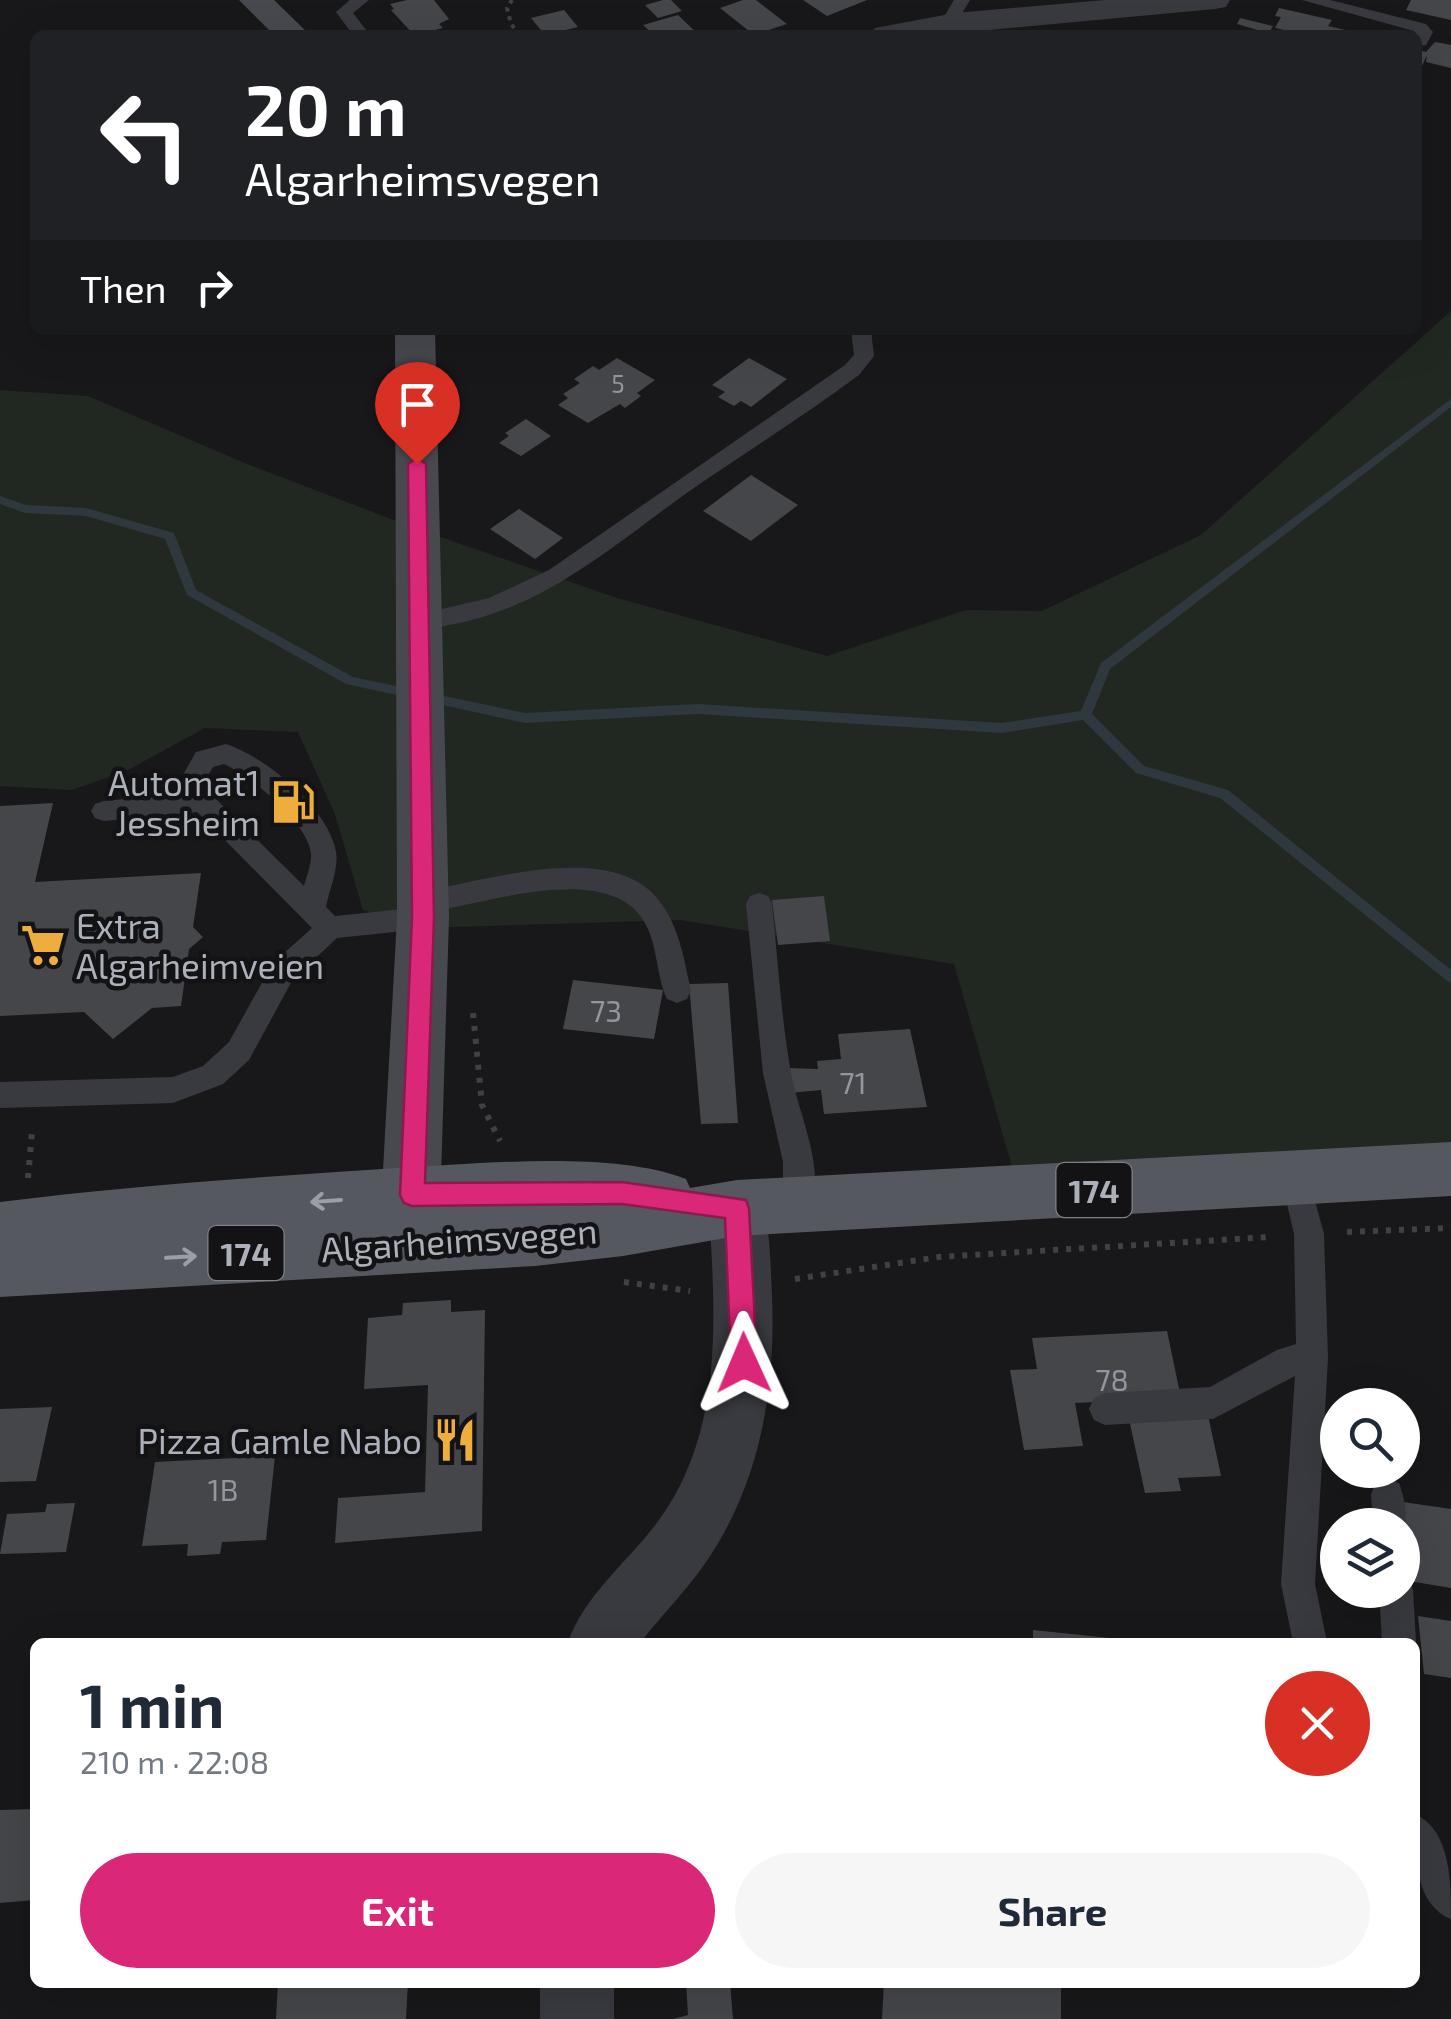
<!DOCTYPE html>
<html lang="en">
<head>
<meta charset="utf-8">
<style>
  :root { --surface:#fff; --page:#f6f6f7; --text:#1f2937; --muted:#747a83; --accent:#db2777 }
  body { margin:0; font-family:"Exo 2",sans-serif; background:var(--page); color:var(--text); height:100vh; display:flex; flex-direction:column; font-size:38px; white-space:nowrap }
  * { box-sizing:border-box; margin:0 }
  p { font-size:32px; color:var(--muted) }
  .icon { flex:none; width:55px; height:55px; fill:none; stroke:currentColor; stroke-width:2; stroke-linecap:round; stroke-linejoin:round }
  .map { position:relative; flex:1; overflow:hidden }
  .drawer { position:absolute; left:30px; top:1638px; width:1390px; height:350px; display:flex; flex-direction:column; background:var(--surface); border-radius:15px; box-shadow:0 10px 40px #0002 }
  .drawer>* { flex:none }
  .banner { position:absolute; left:30px; top:30px; width:1392px; height:305px; border-radius:15px; box-shadow:0 10px 40px #0002; background:#202124; color:#fff; overflow:hidden }
  .controls { position:absolute; left:1320px; top:1388px; display:grid; gap:20px }
  .controls a { display:grid; place-items:center; width:100px; height:100px; border-radius:50%; background:var(--surface); box-shadow:0 10px 40px #0002; font-size:50px }
  .pin { position:absolute; display:grid; place-items:center; width:85px; height:85px; color:#fff; margin:-102px -42px; border-radius:50% 50% 50% 0; rotate:-45deg; box-shadow:0 0 10px #0007 }
  .pin .icon { rotate:45deg }
  .me { position:absolute; width:110px; margin:-55px; rotate:359deg; stroke-linejoin:round; filter:drop-shadow(0 0 8px #0008) }
  .turn { display:flex; align-items:center; gap:35px; height:210px; padding:0 50px; font-size:45px }
  .turn .icon { width:130px; height:130px; stroke-width:2.5 }
  .turn b { display:block; font-size:70px; line-height:85px }
  .then { display:flex; align-items:center; height:95px; padding:0 50px; background:#0003; gap:20px; font-size:38px }
  .round { display:grid; place-items:center; flex:none; width:105px; height:105px; border-radius:52px; background:var(--page) }
  .headline { display:flex; align-items:center; justify-content:space-between; height:170px; padding:0 50px }
  h1 { font-size:60px; font-weight:700; line-height:75px }
  .cta { display:flex; gap:20px; margin-top:auto; padding:20px 50px }
  .cta a { flex:1; height:115px; border-radius:60px; background:var(--accent); color:#fff; font-size:40px; font-weight:700; line-height:115px; text-align:center }
  .cta a+a { background:var(--page); color:var(--text) }
  .map>svg:first-child { display:block }
  .green { fill:#202821 }
  .lines { fill:none; stroke-linecap:round; stroke-linejoin:round }
  .stream { fill:#2e383e; fill-rule:evenodd }
  .building { fill:#45464a }
  .path-far1 { stroke:#3f4146; stroke-width:4; stroke-dasharray:4 5; stroke-linecap:butt }
  .path { stroke:#3f4146; stroke-width:6; stroke-dasharray:5 8; stroke-linecap:butt }
  .service { fill:#393a3f; fill-rule:evenodd }
  .minor { fill:#393a3f; fill-rule:evenodd }
  .secondary { fill:#47494f; fill-rule:evenodd }
  .primary { fill:#55585e; fill-rule:evenodd }
  .oneway { stroke:#9a9ea8 }
  .route { fill:#db2777; stroke:#8e194d; stroke-width:2.5 }
  .labels { text-anchor:middle; dominant-baseline:central; stroke-width:9; stroke-linejoin:round; paint-order:stroke }
  .far-number-label { font-size:25px; fill:#92969e }
  .number-label { font-size:30px; fill:#92969e }
  .shield { fill:#131315; stroke:#7d8188; stroke-width:2.5 }
  .shield-label { font-size:32px; font-weight:bold; fill:#abb0ba }
  .poi-label { font-size:35px; fill:#abb0ba; stroke:#131315; text-anchor:end }
  .street-label { font-size:35px; fill:#abb0ba; stroke:#131315 }
</style>
</head>
<body>
<div class="map">
<svg width="1451" height="2019" viewBox="0 0 1451 2019">
  <rect width="100%" height="100%" fill="#18181a"/>
  <!-- green -->
  <path class="green" d="M1451,311V1171L1020,1195L954,964L680,920L421,928L363,910L335,814L298,732L205,728L128,770L72,790L0,786V390L88,396L247,464L420,530L617,598L827,656L966,610L1042,611L1201,535Z"/>
  <g class="lines">
    <!-- stream -->
    <path class="stream" d="M1451,399V407L1110,669L1092,714L1144,766L1228,790L1451,970V984L1220,798L1136,773L1083,720L1002,733L698,714L525,723L346,684L187,595L165,539L86,516L25,513L0,504V496L26,505L86,508L174,533L196,590L353,677L525,713L698,704L1002,723L1081,711L1101,663Z"/>
  </g>
  <!-- building -->
  <path class="building" d="M407,0H434L449,19L439,24L443,28L414,35L391,10L394,9L390,4Z
    M663,0H671L682,11L658,18L645,5Z
    M743,0H756L787,24L754,35L720,8Z
    M803,0H867L827,16Z
    M1411,0H1451V20L1406,10Z
    M1279,8L1332,20L1328,26L1345,30L1342,35H1307L1275,28L1281,17L1275,16Z
    M564,10L578,27L545,35L531,18Z
    M678,15L699,35H654L643,25Z
    M1240,18L1273,26L1269,33L1261,31L1237,24Z
    M1435,42L1451,45V68L1426,62L1427,55L1421,68L1418,67V50L1426,52Z
    M617,358L655,380L637,393L641,396L625,408L620,404L588,423L558,405L568,398L563,394L580,383L574,379L593,366L599,370Z
    M749,358L787,379L751,407L741,401L734,406L718,397L725,392L712,385Z
    M526,419L551,436L521,456L499,443L509,436L505,433Z
    M751,475L798,505L751,541L703,511Z
    M519,509L563,538L535,559L490,529Z
    M53,803L35,882L201,873L193,927L203,937L189,949L181,1006L152,1008L113,1039L84,1012L0,1016V806Z
    M824,896L830,941L778,945L772,900Z
    M573,980L663,990L654,1039L563,1029Z
    M728,983L738,1123L701,1124L689,984Z
    M910,1029L927,1107L824,1114L821,1090L789,1093L787,1068L818,1069L817,1061L841,1059L838,1034Z
    M451,1300V1312L485,1310L482,1531L335,1543L338,1498L425,1492L428,1385L364,1389L368,1318L402,1315L403,1303Z
    M1167,1331L1181,1398L1075,1403L1083,1446L1024,1450L1010,1370L1037,1369L1032,1338Z
    M52,1407L36,1481L0,1482V1409Z
    M1208,1415L1221,1476L1178,1478L1181,1491L1145,1493L1129,1419Z
    M275,1456L266,1540L222,1542L220,1554L187,1556L188,1544L142,1546L155,1462Z
    M1396,1501L1451,1509V1588L1403,1580L1402,1525H1398Z
    M75,1503L66,1552L0,1554L7,1514L45,1512L47,1504Z
    M1418,1616L1451,1621V1678L1424,1674Z
    M1033,1630L1129,1640V1642H1033Z
    M35,1809V1900L0,1903V1810Z
    M278,1982H408L406,2019H276Z
    M686,1982H730L733,2019H673L688,2015Z
    M884,1982H1061V2019H882Z"/>
  <g class="lines">
    <!-- path-far1 -->
    <path class="path-far1" d="M512,0L507,8L511,24L520,35"/>
    <!-- path -->
    <path class="path" d="M473,1013L482,1105L500,1141
      M28,1178L32,1131
      M1347,1232L1451,1228
      M795,1279L939,1257L1270,1237
      M624,1282L690,1291"/>
    <!-- service -->
    <path class="service" d="M350,0H369L353,13L370,35H353L336,12Z
      M954,0H970L961,15L963,22L955,27L949,25L945,15Z
      M1302,0H1330L1426,24L1433,32L1426,45L1420,46L1414,31Z
      M851,330H871L874,356L859,375C808,413 754,447 701,483C621,538 549,608 449,625C437,628 424,632 412,628L408,622L412,616L489,598L549,570L845,365L854,355Z
      M226,744C266,757 329,809 336,852C339,868 329,891 326,907L335,916L413,908L410,902L414,894L423,891C486,881 607,841 656,897C679,923 684,959 691,991L687,999L677,1003L667,999C654,971 659,936 637,912C595,866 486,903 433,911L436,918L432,926L423,929L337,938L293,979L249,1060L223,1084L173,1103L0,1108V1082L173,1077L203,1066L229,1042L273,963L312,928L197,812L104,821L95,818L91,811L95,804L104,801L186,793L180,780L196,752ZM224,764C250,776 309,823 311,854C312,863 306,877 304,886L211,794L205,781L213,767Z
      M759,893L768,896L772,904C778,960 781,1017 791,1073C799,1116 828,1173 809,1216L798,1220L787,1216L783,1206V1162L763,1073L746,904L750,896Z
      M1296,1164L1306,1168L1324,1234L1328,1358L1315,1584L1327,1642H1293L1281,1584L1295,1376L1213,1419L1105,1425L1094,1420L1089,1409L1094,1398L1105,1393L1210,1387L1277,1350L1296,1344L1294,1234L1281,1178L1286,1168Z
      M1387,1479L1399,1483C1405,1499 1409,1519 1402,1535V1525H1373L1371,1495L1375,1483Z
      M1402,1576L1408,1578L1413,1590L1416,1642L1415,1645L1382,1642L1379,1590H1402Z
      M1415,1814C1451,1830 1451,1883 1451,1919C1412,1903 1415,1849 1415,1814Z"/>
    <!-- minor -->
    <path class="minor" d="M1105,0H1230L1226,7L1215,9L936,35H870L875,28L955,13Z
      M737,1181L757,1189C771,1221 770,1260 772,1295C776,1390 760,1485 704,1565C685,1592 661,1616 641,1642H568C585,1594 629,1561 659,1520C725,1429 715,1314 709,1208L717,1189Z
      M540,1982H614V2019H540Z"/>
    <!-- secondary -->
    <path class="secondary" d="M239,0H274L310,35H274Z
      M395,330H435L449,918L439,1242L430,1262L409,1271L388,1262L379,1242L397,918Z"/>
    <!-- primary -->
    <path class="primary" d="M1451,1142V1196L737,1236L623,1256L535,1266L0,1297V1202C132,1185 264,1177 397,1168C478,1164 611,1150 686,1179L690,1188L737,1180Z"/>
  </g>
  <!-- one-way arrows -->
  <defs><path id="oneway-shaft" d="M-6 0H5M1.5-3L5.5 0L1.5 3" fill="none" stroke-width="1.6" stroke-linecap="round" stroke-linejoin="round" transform="scale(2.5)"/></defs>
  <g class="oneway">
    <use href="#oneway-shaft" transform="translate(326 1201) rotate(176)"/>
    <use href="#oneway-shaft" transform="translate(181 1257) rotate(-3)"/>
  </g>
  <!-- route -->
  <path class="route" d="M417,458L426,464L434,918L425,1183L622,1182L746,1200L749,1208L757,1363L753,1372L744,1376L735,1372L731,1363L725,1218L622,1204L412,1206L404,1203L400,1195L412,918L408,464Z"/>
  <!-- icons -->
  <defs>
    <g id="fuel-bare" transform="scale(3.45)"><path d="M-5.5-6h7V0h2V4h1.3V-2.5L3-4.5l.8-.8L6-3V5H2.5V1h-1V6h-7ZM-4.2-4.7v3.2H.2V-4.7Z" fill="#edae3d" stroke="#131315" stroke-width="2.5" paint-order="stroke"/></g>
    <g id="supermarket-bare" transform="scale(3.45)"><path d="M-6-5.5h2.5l.6 2H6L4.5 2H-2.5L-4.4-4H-6ZM-1.5 3.2a1.3 1.3 0 1 0 .1 0ZM3 3.2a1.3 1.3 0 1 0 .1 0Z" fill="#edae3d" stroke="#131315" stroke-width="2.5" paint-order="stroke"/></g>
    <g id="restaurant-bare" transform="scale(3.45)"><path d="M-5-6h1v4h1v-4h1v4h1v-4h1v5L-1.5 .5V6h-2V.5L-5-1ZM5-6V6H3V1.5H1.5Q1.5-4 5-6Z" fill="#edae3d" stroke="#131315" stroke-width="2.5" paint-order="stroke"/></g>
  </defs>
  <g fill-rule="evenodd">
    <use href="#fuel-bare" x="293" y="802"/>
    <use href="#supermarket-bare" x="43" y="945"/>
    <use href="#restaurant-bare" x="455" y="1440"/>
  </g>
  <g class="labels">
    <!-- far-number labels -->
    <g class="far-number-label">
      <text x="618" y="383">5</text>
    </g>
    <!-- number labels -->
    <g class="number-label">
      <text x="606" y="1010">73</text>
      <text x="853" y="1082">71</text>
      <text x="1112" y="1379">78</text>
      <text x="223" y="1489">1B</text>
    </g>
    <!-- shield labels -->
    <g class="shield">
      <rect x="1056.5" y="1163" width="75" height="54" rx="8"/>
      <rect x="208.5" y="1226" width="75" height="54" rx="8"/>
    </g>
    <g class="shield-label">
      <text x="1094" y="1190">174</text>
      <text x="246" y="1253">174</text>
    </g>
    <!-- poi labels -->
    <g class="poi-label">
      <text x="260" y="782">Automat1<tspan x="260" dy="40">Jessheim</tspan></text>
      <text x="76" y="925" text-anchor="start">Extra<tspan x="76" dy="40">Algarheimveien</tspan></text>
      <text x="422" y="1440">Pizza Gamle Nabo</text>
    </g>
    <!-- street labels -->
    <g class="street-label">
      <text transform="translate(459 1239) rotate(-4)">Algarheimsvegen</text>
    </g>
  </g>
</svg>
<div class="controls">
<a><svg class="icon" aria-label="search" viewBox="0 0 24 24"><circle cx="10" cy="10" r="6"/><path d="M15 15l6 6"/></svg></a>
<a><svg class="icon" aria-label="layers" viewBox="0 0 24 24"><path d="M12 4l9 5-9 5-9-5zM3 14l9 5 9-5"/></svg></a>
</div>
<div class="pin" style="left:417px;top:464px;background:#d93025"><svg class="icon" aria-label="arrive" viewBox="0 0 24 24"><path d="M6 21V4h12l-3 4 3 4H6"/></svg></div>
<svg class="me" style="left:744px;top:1363px" viewBox="-20 -20 40 40"><path d="M0-17L14 15 0 8-14 15z" fill="#db2777" stroke="#fff" stroke-width="4"/></svg>
<div class="banner">
<div class="turn"><svg class="icon" aria-label="left" viewBox="0 0 24 24"><path d="M17 20v-9H6M10 6l-5 5 5 5"/></svg><div><b>20 m</b>Algarheimsvegen</div></div>
<div class="then">Then<svg class="icon" aria-label="right" viewBox="0 0 24 24"><path d="M7 20v-9h11M14 6l5 5-5 5"/></svg></div>
</div>
<section class="drawer">
<div class="headline"><div><h1>1 min</h1><p>210 m · 22:08</p></div><a class="round" style="background:#d93025;color:#fff"><svg class="icon" aria-label="close" viewBox="0 0 24 24"><path d="M6 6l12 12M18 6L6 18"/></svg></a></div>
<div class="cta"><a>Exit</a><a>Share</a></div>
</section>
</div>
</body>
</html>
